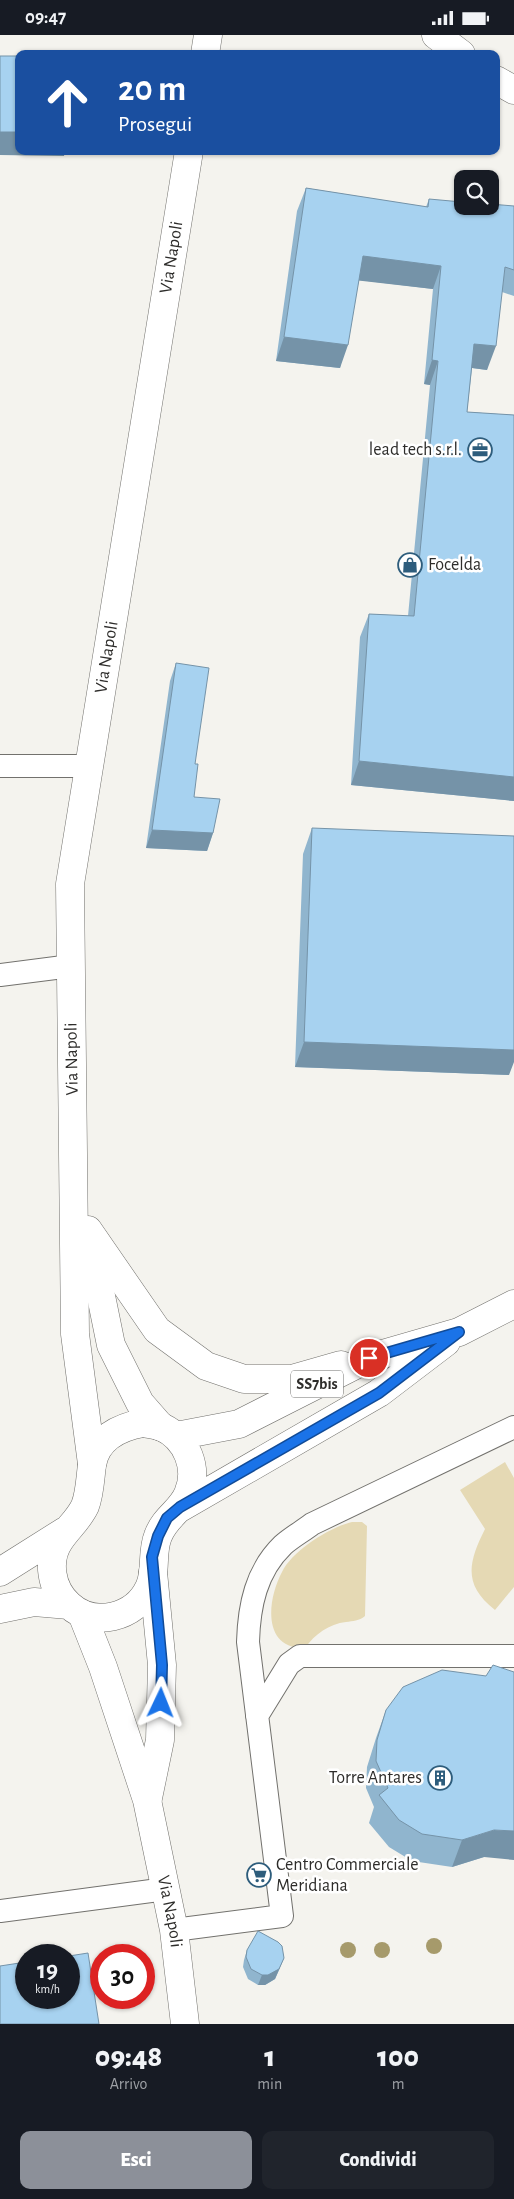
<!DOCTYPE html>
<html lang="it">
<head>
<meta charset="utf-8">
<style>
  :root { --surface:#171b24; --page:#20242c; --text:#f1f3f6; --muted:#9ea1a6; --accent:#8c9099 }
  body { margin:0; font-family:"Alegreya Sans",sans-serif; background:var(--page); color:var(--text); height:100vh; display:flex; flex-direction:column; font-size:19px; white-space:nowrap }
  * { box-sizing:border-box; margin:0 }
  p { font-size:16px; color:var(--muted) }
  .icon { flex:none; width:28px; height:28px; fill:none; stroke:currentColor; stroke-width:2; stroke-linecap:round; stroke-linejoin:round }
  .map { position:relative; height:1989px; overflow:hidden }
  .side { display:flex; flex-direction:column; background:var(--surface); flex:1 }
  .side>* { flex:none }
  .banner { position:absolute; left:15px; top:15px; width:485px; height:105px; border-radius:10px; box-shadow:0 1px 4px #0004; background:#1a4fa0; color:#fff; overflow:hidden }
  .buttons { position:absolute; left:454px; top:135px; display:grid; gap:10px }
  .buttons a { display:grid; place-items:center; width:45px; height:45px; border-radius:10px; background:var(--surface); box-shadow:0 1px 4px #0004; font-size:25px }
  .speed { position:absolute; left:15px; top:1909px; display:flex; gap:10px; font-size:25px; font-weight:700; text-align:center }
  .speed>* { display:grid; place-content:center; width:65px; height:65px; border-radius:50%; background:var(--surface); box-shadow:0 1px 4px #0004; line-height:1 }
  .speed small { font-size:12px; font-weight:400 }
  .speed .limit { border:8px solid #d22; background:#fff; color:#111 }
  .pin { position:absolute; display:grid; place-items:center; width:42px; height:42px; color:#fff; margin:-21px; border:2px solid #fff; border-radius:50%; box-shadow:0 1px 5px #0007 }
  .me { position:absolute; width:55px; margin:-28px; rotate:2deg; stroke-linejoin:round; filter:drop-shadow(0 0 4px #0008) }
  .turn { display:flex; align-items:center; gap:18px; height:105px; padding:0 20px; font-size:22px }
  .turn .icon { width:65px; height:65px; stroke-width:2.5 }
  .turn b { display:block; font-size:35px; line-height:42px }
  .eta { display:flex; justify-content:space-evenly; align-items:center; height:85px; text-align:center }
  .eta b { font-size:30px; font-weight:800; line-height:35px }
  .action { display:flex; gap:10px; margin-top:auto; padding:10px 20px }
  .action a { flex:1; height:58px; border-radius:10px; background:var(--accent); color:#fff; font-size:20px; font-weight:800; line-height:58px; text-align:center }
  .action a+a { background:var(--page); color:var(--text) }
  .status { display:flex; justify-content:space-between; align-items:center; height:35px; padding:0 25px; background:var(--surface); direction:ltr }
  .status svg { height:14px; fill:currentColor }
  .map>svg:first-child { display:block }
  .green { fill:#e5d9b4 }
  .lines { fill:none; stroke-linecap:round; stroke-linejoin:round }
  .service-casing { stroke:#72716d; stroke-width:24 }
  .minor-casing { stroke:#72716d; stroke-width:29 }
  .secondary-casing { stroke:#72716d; stroke-width:29 }
  .primary-casing { stroke:#72716d; stroke-width:29 }
  .service { stroke:#fff; stroke-width:22 }
  .minor { stroke:#fff; stroke-width:28 }
  .secondary { stroke:#fff; stroke-width:28 }
  .primary { stroke:#fff; stroke-width:28 }
  .tree { fill:#a69a6b }
  .wall { fill:#90b5ce }
  .shaded-wall { fill:#7593a8 }
  .building { fill:#a7d2f0; stroke:#7593a8 }
  .route-casing { stroke:#114b97; stroke-width:12 }
  .route { stroke:#1a73e8; stroke-width:9 }
  .labels { text-anchor:middle; dominant-baseline:central; stroke-width:5; stroke-linejoin:round; paint-order:stroke }
  .shield { fill:#fff; stroke:#6d6c6b; stroke-width:1 }
  .shield-label { font-size:16px; font-weight:bold; fill:#2e2d2b }
  .street-label { font-size:18px; fill:#2e2d2b; stroke:#fff }
  .poi-label { font-size:18px; fill:#2e2d2b; stroke:#fff; text-anchor:end }
</style>
</head>
<body>
<div class="status"><b>09:47</b><svg viewBox="0 0 49 12"><path d="M0 12V9h3v3zM5 12V6h3v6zM10 12V3h3v9zM15 12V0h3v12zM26 1h20v11H26zM47 4h2v5h-2z"/></svg></div>
<div class="map">
<svg width="514" height="1989" viewBox="0 0 514 1989">
  <rect width="100%" height="100%" fill="#f4f3ee"/>
  <!-- green -->
  <path class="green" d="M505,1427L514,1443V1552L495,1575C463,1550 468,1528 485,1494L460,1455Z
    M352,1487H362L367,1491L365,1581C359,1586 353,1586 346,1587C329,1589 315,1599 305,1613C262,1614 267,1565 282,1537C292,1516 330,1492 352,1487Z"/>
  <g class="lines">
    <!-- service casing -->
    <g class="service-casing">
      <path id="service" d="M0,731H90
        M0,940L71,931
        M257,1681L289,1629L300,1621H514
        M0,1876L166,1854
        M174,1895L282,1881L248,1607C249,1571 256,1536 283,1510C292,1502 303,1496 312,1489L514,1392"/>
    </g>
    <!-- minor casing -->
    <g class="minor-casing">
      <g id="minor">
        <path d="M436,0L461,19"/>
        <path d="M496,45L514,55"/>
        <path id="s1" d="M82,1579L103,1632L147,1765L174,1895L185,1989"/>
        <path d="M148,1763L160,1705L162,1630L153,1537"/>
      </g>
    </g>
    <!-- secondary casing -->
    <g class="secondary-casing">
      <g id="secondary">
        <path d="M205,19L208,0"/>
        <path d="M88,1195L157,1295L206,1331L244,1344H292L341,1330"/>
        <path d="M90,1207L111,1310L140,1368L161,1392"/>
        <path id="s2" d="M92,1429L75,1299L70,849L189,116"/>
      </g>
    </g>
    <!-- primary casing -->
    <g class="primary-casing">
      <path id="primary" d="M143,1388C149,1389 156,1390 162,1392C187,1404 199,1433 188,1459C181,1476 165,1482 158,1501C151,1518 157,1537 149,1553C135,1583 94,1593 69,1570C51,1554 46,1525 60,1505C68,1493 79,1484 85,1471C90,1458 90,1444 92,1430C96,1403 120,1392 143,1388Z
        M176,1401L239,1389L369,1323L459,1297L514,1269
        M180,1473L379,1358L446,1307
        M0,1537L65,1496
        M0,1574L34,1567L69,1570"/>
    </g>
    <!-- service -->
    <use href="#service" class="service"/>
    <!-- minor -->
    <use href="#minor" class="minor"/>
    <!-- secondary -->
    <use href="#secondary" class="secondary"/>
    <!-- primary -->
    <use href="#primary" class="primary"/>
  </g>
  <!-- trees -->
  <g class="tree">
    <circle cx="434" cy="1911" r="8"/>
    <circle cx="348" cy="1915" r="8"/>
    <circle cx="382" cy="1915" r="8"/>
  </g>
  <!-- wall -->
  <path class="wall" d="M306,153L426,172L429,164L514,235V261L502,257L487,335L472,333L467,377L514,380V766L351,750L360,602L369,579L408,581L430,350L424,349L433,254L359,245L340,333L276,326L297,176Z
    M176,628L195,729L194,762L213,798L207,816L146,813L170,646Z
    M312,793L509,1040L295,1032L303,819Z
    M386,1675L484,1822L452,1832L412,1826L389,1812L369,1788L374,1772L366,1753L367,1732L376,1703Z
    M247,1915L280,1933L275,1944L265,1950H258L248,1944L243,1932L244,1925Z"/>
  <!-- shaded-wall -->
  <path class="shaded-wall" d="M0,97H19V116H65L64,121L0,120Z
    M363,221L441,231L433,254L354,245Z
    M284,302L348,310L340,333L276,326Z
    M474,309L496,311L487,335L465,332Z
    M432,325L438,326L430,350L424,349Z
    M359,726L514,742V766L351,750Z
    M152,795L213,798L207,816L146,813Z
    M304,1007L514,1015V1027L509,1040L295,1032Z
    M494,1795L514,1796V1825L484,1822L452,1832L462,1805Z
    M284,1923L275,1944L265,1950H258L262,1940Z"/>
  <!-- building -->
  <path class="building" d="M0,21H19V97H0Z
    M306,153L428,172L429,164L462,167V171H490V169L514,171V235L505,232L496,311L474,309L467,377L514,380V742L359,726L369,579L414,581L438,326L432,325L441,231L363,221L348,310L284,302Z
    M176,628L209,633L195,729H198L194,762L220,764L213,798L152,795Z
    M312,793L514,801V1015L304,1007Z
    M493,1630L514,1637V1796L494,1795L462,1805L422,1799L399,1785L379,1760L388,1753L376,1726L377,1705L386,1675L403,1652L442,1635L486,1641Z
    M258,1896L278,1907L282,1911L284,1923L279,1934L268,1940H262L251,1934L246,1922L247,1915Z
    M88,1918L99,1989H0V1931L26,1927V1962H69V1921Z"/>
  <g class="lines">
    <!-- route casing -->
    <g class="route-casing">
      <path id="route" d="M161,1668L162,1630L152,1522L158,1501L167,1483L180,1472L379,1358L459,1297L369,1323"/>
    </g>
    <!-- route -->
    <use href="#route" class="route"/>
  </g>
  <!-- icons -->
  <defs>
    <g id="office-ring" transform="scale(1.25)"><circle r="9.5" fill="#fff" stroke="#2e5d7c" stroke-width="1.5"/><path d="M-6-3h4V-5.5h4V-3h4V5H-6ZM-1-4.5V-3h2v-1.5ZM-6 0V1H6V0Z" fill="#2e5d7c"/></g>
    <g id="shop-ring" transform="scale(1.25)"><circle r="9.5" fill="#fff" stroke="#2e5d7c" stroke-width="1.5"/><path d="M-5-2.5h2.3a2.7 3.5 0 0 1 5.4 0H5L5.5 6h-11ZM-1.5-2.5h3a1.5 2.3 0 0 0-3 0Z" fill="#2e5d7c"/></g>
    <g id="building-ring" transform="scale(1.25)"><circle r="9.5" fill="#fff" stroke="#2e5d7c" stroke-width="1.5"/><path d="M-4-6H4V6H1V3H-1V6H-4ZM-2.5-4.3h1.7v1.8h-1.7ZM.8-4.3h1.7v1.8H.8ZM-2.5-1h1.7V.8h-1.7ZM.8-1h1.7V.8H.8Z" fill="#2e5d7c"/></g>
    <g id="supermarket-ring" transform="scale(1.25)"><circle r="9.5" fill="#fff" stroke="#2e5d7c" stroke-width="1.5"/><path d="M-6-5.5h2.5l.6 2H6L4.5 2H-2.5L-4.4-4H-6ZM-1.5 3.2a1.3 1.3 0 1 0 .1 0ZM3 3.2a1.3 1.3 0 1 0 .1 0Z" fill="#2e5d7c"/></g>
  </defs>
  <g fill-rule="evenodd">
    <use href="#office-ring" x="480" y="415"/>
    <use href="#shop-ring" x="410" y="530"/>
    <use href="#building-ring" x="440" y="1743"/>
    <use href="#supermarket-ring" x="259" y="1840"/>
  </g>
  <g class="labels">
    <!-- shield labels -->
    <rect class="shield" x="291" y="1335.5" width="52" height="27" rx="4"/>
    <g class="shield-label">
      <text x="317" y="1349">SS7bis</text>
    </g>
    <!-- street labels -->
    <g class="street-label">
      <text stroke="none"><textPath href="#s2" startOffset="1216">Via Napoli</textPath></text>
      <text stroke="none"><textPath href="#s2" startOffset="811">Via Napoli</textPath></text>
      <text transform="translate(72 1024) rotate(-91)">Via Napoli</text>
      <text stroke="none"><textPath href="#s1" startOffset="311">Via Napoli</textPath></text>
    </g>
    <!-- poi labels -->
    <g class="poi-label">
      <text x="462" y="415">lead tech s.r.l.</text>
      <text x="428" y="530" text-anchor="start">Focelda</text>
      <text x="422" y="1743">Torre Antares</text>
      <text x="276" y="1830" text-anchor="start">Centro Commerciale<tspan x="276" dy="21">Meridiana</tspan></text>
    </g>
  </g>
</svg>
<div class="buttons">
<a><svg class="icon" aria-label="search" viewBox="0 0 24 24"><circle cx="10" cy="10" r="6"/><path d="M15 15l6 6"/></svg></a>
</div>
<div class="speed"><div>19<small>km/h</small></div><div class="limit">30</div></div>
<div class="pin" style="left:369px;top:1323px;background:#d93025"><svg class="icon" aria-label="arrive" viewBox="0 0 24 24"><path d="M6 21V4h12l-3 4 3 4H6"/></svg></div>
<svg class="me" style="left:161px;top:1668px" viewBox="-20 -20 40 40"><path d="M0-17L14 15 0 8-14 15z" fill="#1a73e8" stroke="#fff" stroke-width="4"/></svg>
<div class="banner">
<div class="turn"><svg class="icon" aria-label="ahead" viewBox="0 0 24 24"><path d="M12 20V5M6 11l6-6 6 6"/></svg><div><b>20 m</b>Prosegui</div></div>
</div>
</div>
<section class="side">
<div class="eta">
<div><b>09:48</b><p>Arrivo</p></div>
<div><b>1</b><p>min</p></div>
<div><b>100</b><p>m</p></div>
</div>
<div class="action"><a>Esci</a><a>Condividi</a></div>
</section>
</body>
</html>
